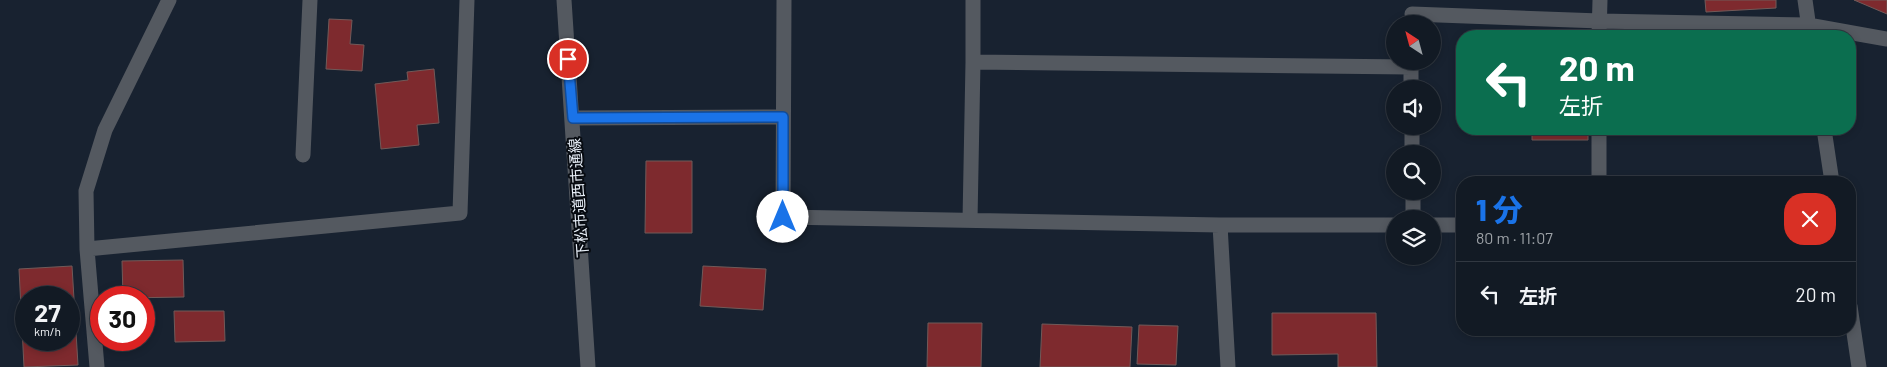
<!DOCTYPE html>
<html lang="ja">
<head>
<meta charset="utf-8">
<style>
  :root { --surface:#121a24; --page:#1f2731; --text:#f1f3f6; --muted:#9ca1a6; --line:#313841; --accent:#1a73e8 }
  body { margin:0; font-family:Barlow,"Noto Sans JP",sans-serif; background:var(--page); color:var(--text); height:100vh; display:flex; flex-direction:column; font-size:19px; white-space:nowrap }
  * { box-sizing:border-box; margin:0 }
  p { font-size:16px; color:var(--muted) }
  .icon { flex:none; width:28px; height:28px; fill:none; stroke:currentColor; stroke-width:2; stroke-linecap:round; stroke-linejoin:round }
  .map { position:relative; flex:1; overflow:hidden }
  .sheet { position:absolute; left:1456px; top:176px; width:400px; height:160px; display:flex; flex-direction:column; background:var(--surface); border-radius:20px; box-shadow:0 2px 8px #0003,0 0 0 1px var(--line) }
  .sheet>* { flex:none }
  .hud { position:absolute; left:1456px; top:30px; width:400px; height:105px; border-radius:20px; box-shadow:0 2px 8px #0003,0 0 0 1px var(--line); background:#0b6e4f; color:#fff; overflow:hidden }
  .needle { width:32px; rotate:324deg }
  .controls { position:absolute; left:1386px; top:15px; display:grid; gap:10px }
  .controls a { display:grid; place-items:center; width:55px; height:55px; border-radius:50%; background:var(--surface); box-shadow:0 2px 8px #0003,0 0 0 1px var(--line); font-size:25px }
  .speed { position:absolute; left:15px; top:286px; display:flex; gap:10px; font-size:25px; font-weight:700; text-align:center }
  .speed>* { display:grid; place-content:center; width:65px; height:65px; border-radius:50%; background:var(--surface); box-shadow:0 2px 8px #0003,0 0 0 1px var(--line); line-height:1 }
  .speed small { font-size:12px; font-weight:400 }
  .speed .limit { border:8px solid #d22; background:#fff; color:#111 }
  .pin { position:absolute; display:grid; place-items:center; width:42px; height:42px; color:#fff; margin:-21px; border:2px solid #fff; border-radius:50%; box-shadow:0 1px 5px #0007 }
  .me { position:absolute; width:55px; margin:-28px; rotate:0deg; stroke-linejoin:round; filter:drop-shadow(0 0 4px #0008) }
  .turn { display:flex; align-items:center; gap:18px; height:105px; padding:0 20px; font-size:22px }
  .turn .icon { width:65px; height:65px; stroke-width:2.5 }
  .turn b { display:block; font-size:35px; line-height:42px }
  .round { display:grid; place-items:center; flex:none; width:52px; height:52px; border-radius:20px; background:var(--page) }
  .headline { display:flex; align-items:center; justify-content:space-between; height:85px; padding:0 20px }
  h1 { font-size:30px; font-weight:800; line-height:38px; color:var(--accent) }
  ul { padding:0; list-style:none }
  li { display:flex; align-items:center; gap:15px; height:65px; padding:0 20px; border-top:1px solid var(--line) }
  li div { flex:1 }
  li b { display:block; font-size:19px }
  li em { font-style:normal }
  .map>svg:first-child { display:block }
  .building { fill:#7e2a2e; stroke:#715a59; fill-rule:evenodd }
  .lines { fill:none; stroke-linecap:round; stroke-linejoin:round }
  .minor { stroke:#545960; stroke-width:15 }
  .route-casing { stroke:#114b97; stroke-width:12 }
  .route { stroke:#1a73e8; stroke-width:9 }
  .labels { text-anchor:middle; dominant-baseline:central; stroke-width:4; stroke-linejoin:round; paint-order:stroke }
  .street-label { font-size:15px; fill:#e7eef7; stroke:#070b11 }
</style>
</head>
<body>
<div class="map">
<svg width="1887" height="367" viewBox="0 0 1887 367">
  <rect width="100%" height="100%" fill="#182230"/>
  <!-- building -->
  <path class="building" d="M1705,0H1776V8L1706,12Z
    M1887,0V14L1854,0Z
    M329,19L352,20L350,44L364,45L362,71L326,69Z
    M434,69L439,123L417,125L419,145L381,149L375,84L408,80L407,72Z
    M1532,129H1588V140H1532Z
    M646,161H692V233H645Z
    M183,260L184,297L123,298L122,261Z
    M72,266L78,365L24,367L19,269ZM26,298H69V340H26Z
    M703,266L766,269L763,310L700,306Z
    M174,311H224L225,341L175,342Z
    M1272,313H1376L1377,367H1338V354L1272,355Z
    M928,323H982L981,367H927Z
    M1042,324L1132,327L1130,367H1040Z
    M1139,325L1178,326L1176,365L1137,364Z"/>
  <g class="lines">
    <!-- minor -->
    <path class="minor" d="M564,0L588,367
      M784,0L783,217L1220,225H1395
      M1805,0L1810,35
      M1412,14L1600,21L1808,25L1887,39
      M1599,36L1600,0
      M1411,61V89
      M973,62L1411,67
      M573,118L783,117
      M1412,126V154
      M1824,129L1832,182
      M303,155L310,0
      M1599,182V129
      M1413,191V219
      M970,220L973,62V0
      M1220,225L1228,367
      M1432,225H1462
      M87,249L460,213L467,0
      M1850,306L1859,367
      M97,367L87,249L86,191L105,130L169,0"/>
  </g>
  <g class="lines">
    <!-- route casing -->
    <g class="route-casing">
      <path id="route" d="M568,59L573,118L783,117V217"/>
    </g>
    <!-- route -->
    <use href="#route" class="route"/>
  </g>
  <g class="labels">
    <!-- street labels -->
    <g class="street-label">
      <text transform="translate(578 198) rotate(-94)">下松市道西市通線</text>
    </g>
  </g>
</svg>
<div class="controls">
<a><svg class="needle" viewBox="-14 -14 28 28"><path d="M0-13l5 13h-10z" fill="#e53935"/><path d="M0 13l5-13h-10z" fill="#9ca1a6"/></svg></a>
<a><svg class="icon" aria-label="sound" viewBox="0 0 24 24"><path d="M4 9h4l5-4v14l-5-4H4zM17 9q2 3 0 6"/></svg></a>
<a><svg class="icon" aria-label="search" viewBox="0 0 24 24"><circle cx="10" cy="10" r="6"/><path d="M15 15l6 6"/></svg></a>
<a><svg class="icon" aria-label="layers" viewBox="0 0 24 24"><path d="M12 4l9 5-9 5-9-5zM3 14l9 5 9-5"/></svg></a>
</div>
<div class="speed"><div>27<small>km/h</small></div><div class="limit">30</div></div>
<div class="pin" style="left:568px;top:59px;background:#d93025"><svg class="icon" aria-label="arrive" viewBox="0 0 24 24"><path d="M6 21V4h12l-3 4 3 4H6"/></svg></div>
<svg class="me" style="left:783px;top:217px" viewBox="-20 -20 40 40"><circle r="19" fill="#fff"/><path d="M0-13L10 11 0 6-10 11z" fill="#1a73e8"/></svg>
<div class="hud">
<div class="turn"><svg class="icon" aria-label="left" viewBox="0 0 24 24"><path d="M17 20v-9H6M10 6l-5 5 5 5"/></svg><div><b>20 m</b>左折</div></div>
</div>
<section class="sheet">
<div class="headline"><div><h1>1 分</h1><p>80 m · 11:07</p></div><a class="round" style="background:#d93025;color:#fff"><svg class="icon" aria-label="close" viewBox="0 0 24 24"><path d="M6 6l12 12M18 6L6 18"/></svg></a></div>
<ul>
<li><svg class="icon" aria-label="left" viewBox="0 0 24 24"><path d="M17 20v-9H6M10 6l-5 5 5 5"/></svg><div><b>左折</b></div><em>20 m</em></li>
</ul>
</section>
</div>
</body>
</html>
